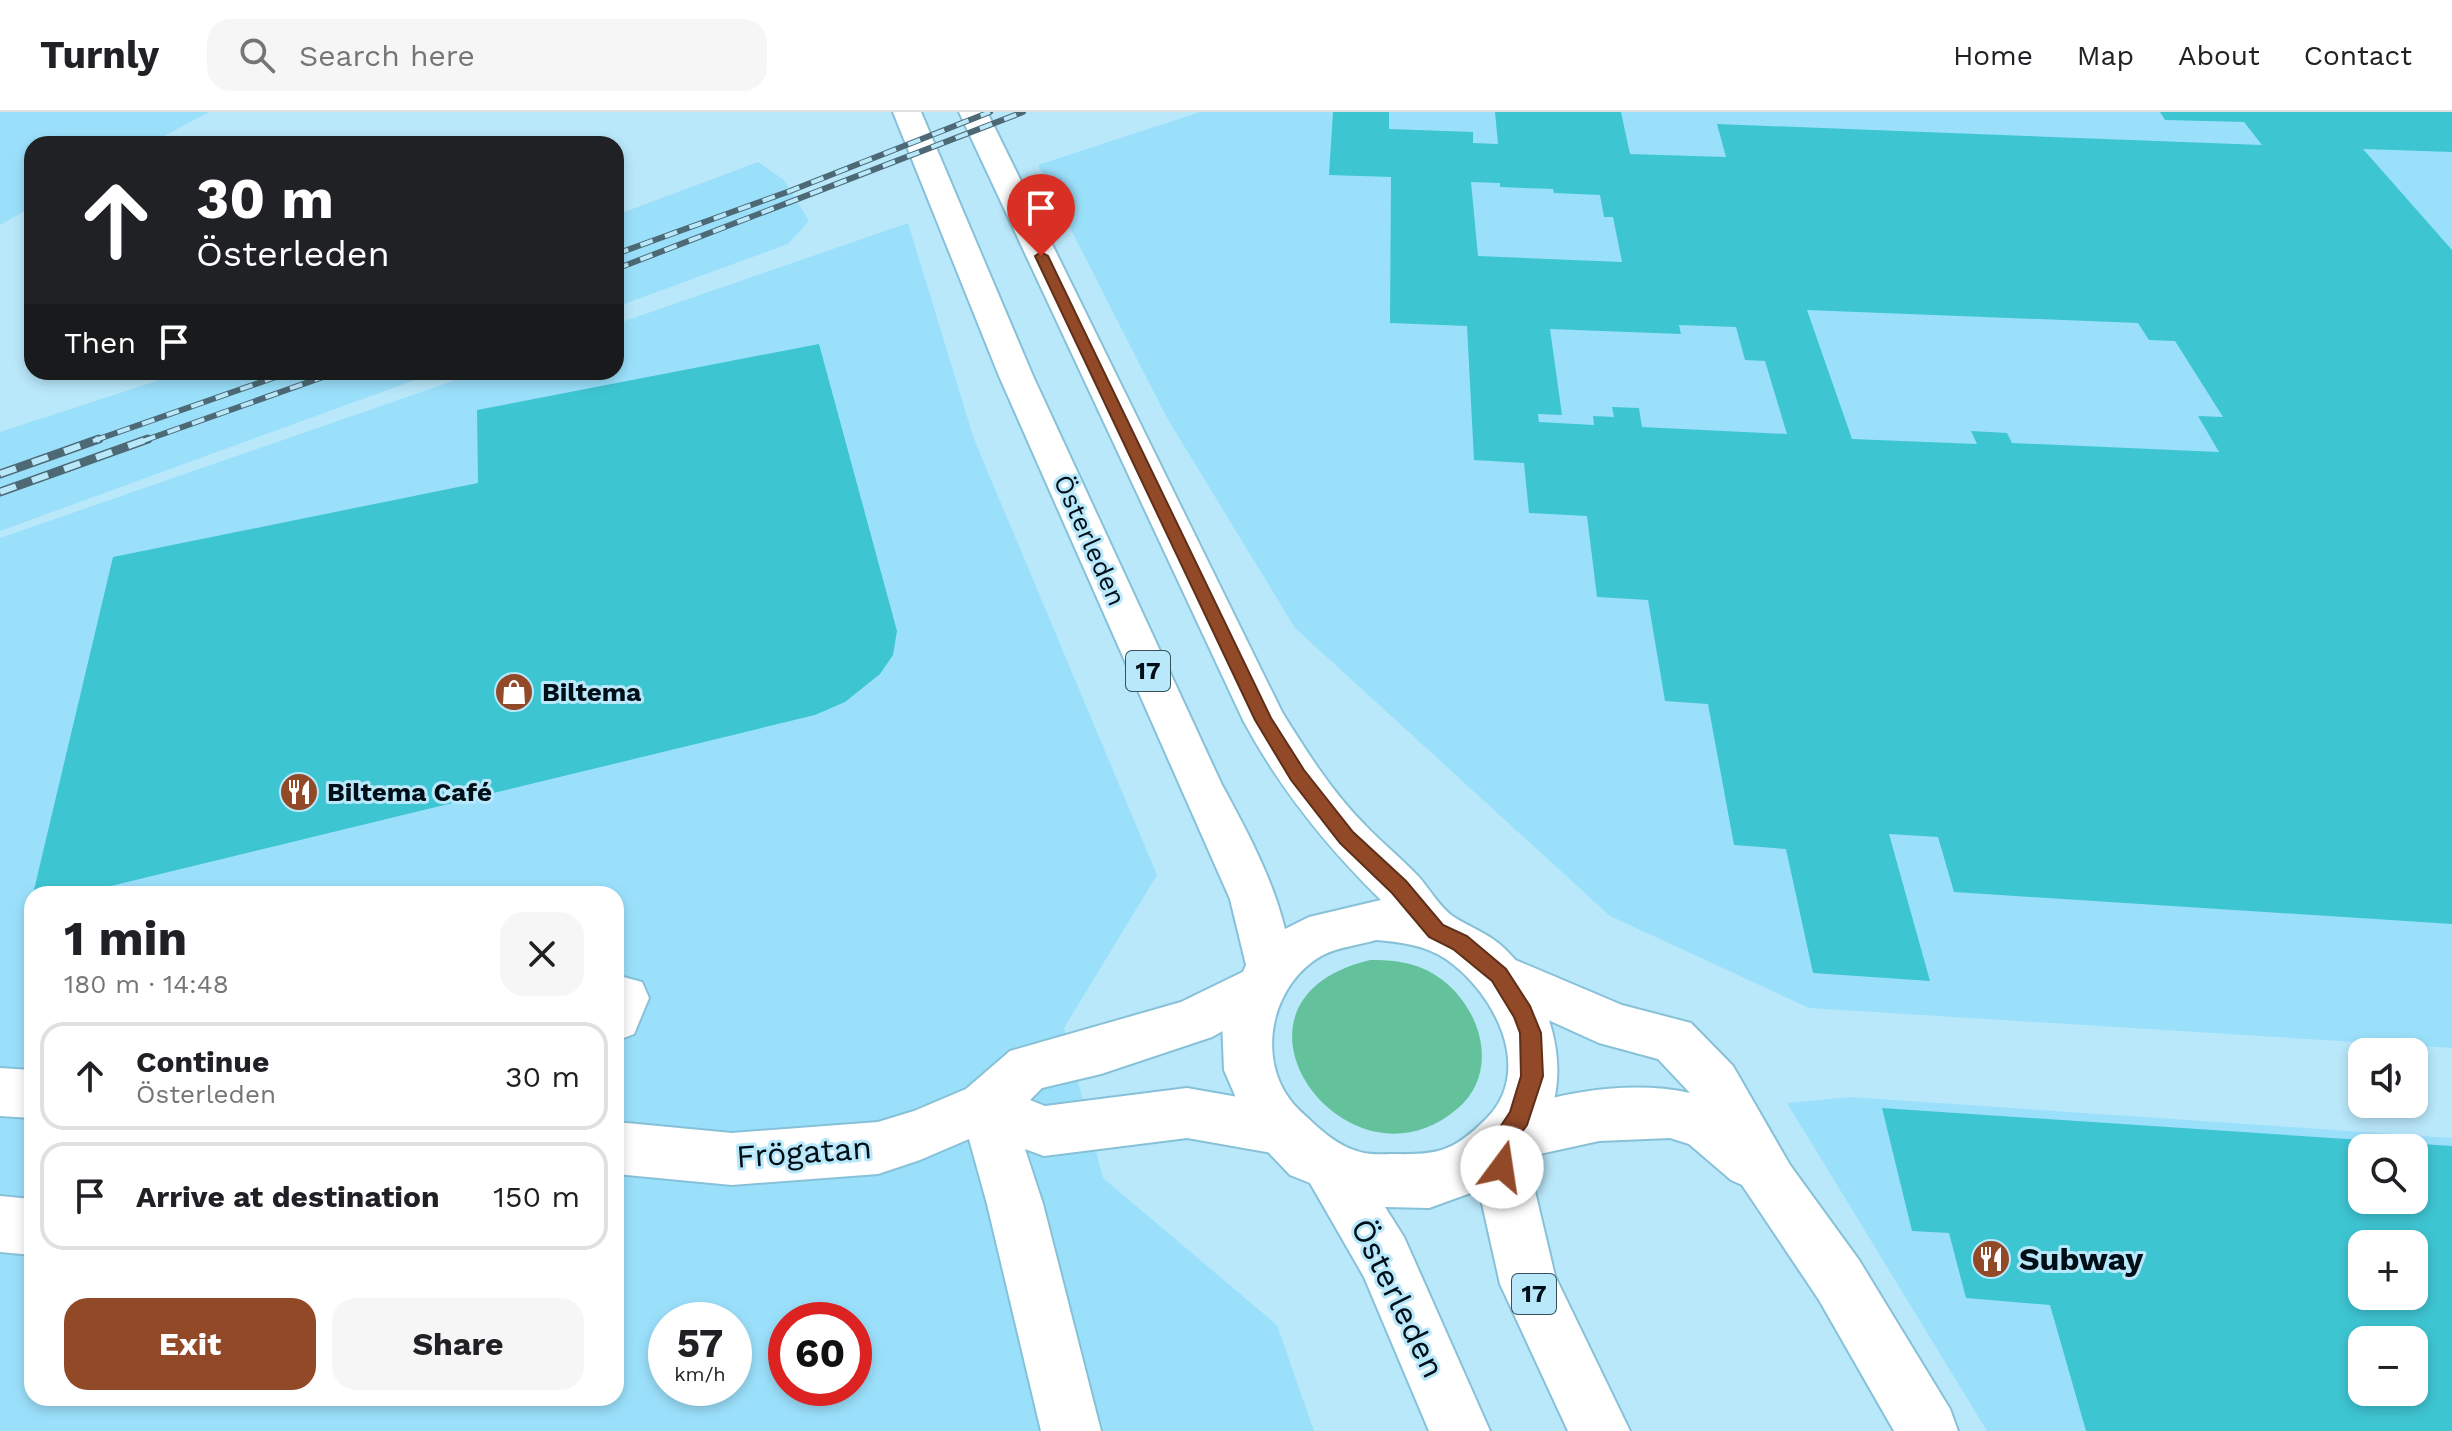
<!DOCTYPE html>
<html lang="en">
<head>
<meta charset="utf-8">
<style>
  :root { --surface:#fff; --page:#f6f6f6; --text:#202124; --muted:#757577; --line:#e0e0e0; --accent:#914927 }
  body { margin:0; font-family:"Work Sans",sans-serif; background:var(--page); color:var(--text); height:100vh; display:flex; flex-direction:column; font-size:30px; white-space:nowrap }
  * { box-sizing:border-box; margin:0 }
  p { font-size:26px; color:var(--muted) }
  .icon { flex:none; width:44px; height:44px; fill:none; stroke:currentColor; stroke-width:2; stroke-linecap:round; stroke-linejoin:round }
  .map { position:relative; flex:1; overflow:hidden }
  .side { position:absolute; left:24px; top:774px; width:600px; height:520px; display:flex; flex-direction:column; background:var(--surface); border-radius:24px; box-shadow:0 4px 12px #0003 }
  .side>* { flex:none }
  .top-card { position:absolute; left:24px; top:24px; width:600px; height:244px; border-radius:24px; box-shadow:0 4px 12px #0003; background:#202124; color:#fff; overflow:hidden }
  .fabs { position:absolute; left:2348px; top:926px; display:grid; gap:16px }
  .fabs a { display:grid; place-items:center; width:80px; height:80px; border-radius:16px; background:var(--surface); box-shadow:0 4px 12px #0003; font-size:40px }
  .speed { position:absolute; left:648px; top:1190px; display:flex; gap:16px; font-size:40px; font-weight:700; text-align:center }
  .speed>* { display:grid; place-content:center; width:104px; height:104px; border-radius:50%; background:var(--surface); box-shadow:0 4px 12px #0003; line-height:1 }
  .speed small { font-size:20px; font-weight:400 }
  .speed .limit { border:12px solid #d22; background:#fff; color:#111 }
  .pin { position:absolute; display:grid; place-items:center; width:68px; height:68px; color:#fff; margin:-82px -34px; border-radius:50% 50% 50% 0; rotate:-45deg; box-shadow:0 0 8px #0007 }
  .pin .icon { rotate:45deg }
  .me { position:absolute; width:88px; margin:-44px; rotate:14deg; stroke-linejoin:round; filter:drop-shadow(0 0 6px #0008) }
  .turn { display:flex; align-items:center; gap:28px; height:168px; padding:0 40px; font-size:36px }
  .turn .icon { width:104px; height:104px; stroke-width:2.5 }
  .turn b { display:block; font-size:56px; line-height:68px }
  .then { display:flex; align-items:center; height:76px; padding:0 40px; background:#0003; gap:16px; font-size:30px }
  .round { display:grid; place-items:center; flex:none; width:84px; height:84px; border-radius:24px; background:var(--page) }
  .summary { display:flex; align-items:center; justify-content:space-between; height:136px; padding:0 40px }
  h1 { font-size:48px; font-weight:700; line-height:60px }
  .cta { display:flex; gap:16px; margin-top:auto; padding:16px 40px }
  .cta a { flex:1; height:92px; border-radius:24px; background:var(--accent); color:#fff; font-size:32px; font-weight:700; line-height:92px; text-align:center }
  .cta a+a { background:var(--page); color:var(--text) }
  ul { padding:0; list-style:none }
  li { display:flex; align-items:center; gap:24px; height:108px; margin:0 16px 12px; padding:0 24px; border:4px solid var(--line); border-radius:24px }
  li div { flex:1 }
  li b { display:block; font-size:30px }
  li em { font-style:normal }
  header { display:flex; align-items:center; gap:48px; box-sizing:border-box; height:112px; padding:0 40px; background:var(--surface); border-bottom:2px solid var(--line) }
  header strong { font-size:38px }
  nav { display:flex; gap:44px; margin-inline-start:auto; font-size:28px }
  .search { width:560px; height:72px; background:var(--page); display:flex; align-items:center; gap:20px; box-sizing:border-box; padding:0 28px; border-radius:24px; color:var(--muted); font-size:30px }
  .map>svg:first-child { display:block }
  .built { fill:#9be0fb; fill-rule:evenodd }
  .green { fill:#63c29b }
  .building { fill:#3ec5d2; fill-rule:evenodd }
  .lines { fill:none; stroke-linecap:round; stroke-linejoin:round }
  .minor-casing { stroke:#87c1d8; stroke-width:4 }
  .major-casing { stroke:#87c1d8; stroke-width:4 }
  .minor { fill:#fff; fill-rule:evenodd }
  .major { fill:#fff; fill-rule:evenodd }
  .rail-far1-casing { stroke:#4d6975; stroke-width:6 }
  .rail-casing { stroke:#4d6975; stroke-width:9 }
  .rail-far1 { stroke:#b9e8fb; stroke-width:4; stroke-dasharray:13; stroke-linecap:butt }
  .rail { stroke:#b9e8fb; stroke-width:6; stroke-dasharray:17; stroke-linecap:butt }
  .route { fill:#914927; stroke:#5e2f19; stroke-width:2 }
  .labels { text-anchor:middle; dominant-baseline:central; stroke-width:6; stroke-linejoin:round; paint-order:stroke }
  .shield { fill:#b9e8fb; stroke:#38505b; stroke-width:2 }
  .shield-label { font-size:24px; font-weight:bold; fill:#000f17 }
  .street-label { font-size:26px; fill:#000f17; stroke:#b9e8fb }
  .poi-label { font-size:26px; font-weight:bold; fill:#000f17; stroke:#b9e8fb; text-anchor:start }
  .near-street-label { font-size:32px; fill:#000f17; stroke:#b9e8fb }
  .near-poi-label { font-size:32px; font-weight:bold; fill:#000f17; stroke:#b9e8fb; text-anchor:start }
</style>
</head>
<body>
<header>
<strong>Turnly</strong>
<div class="search"><svg class="icon" aria-label="search" viewBox="0 0 24 24"><circle cx="10" cy="10" r="6"/><path d="M15 15l6 6"/></svg>Search here</div>
<nav><a>Home</a><a>Map</a><a>About</a><a>Contact</a></nav>
</header>
<div class="map">
<svg width="2452" height="1319" viewBox="0 0 2452 1319">
  <rect width="100%" height="100%" fill="#b9e8fb"/>
  <!-- built -->
  <path class="built" d="M0,0H209L149,32H32V95L0,113Z
    M1200,0H2452V936L1809,896L1610,804L1295,516L1167,306L1038,53Z
    M758,50L784,68L809,109L788,132L616,195V103Z
    M908,111L974,327L1157,763L1064,916L1103,1066L1277,1213L1314,1319H0V426L479,260H616V212ZM32,782H616V1286H32ZM666,1208H734V1276H666ZM786,1208H854V1276H786Z
    M184,260H437L0,419V320Z
    M1850,985L2452,1026V1319H1987L1787,991ZM2362,1036H2414V1088H2362ZM2362,1132H2414V1184H2362ZM2362,1228H2414V1280H2362Z"/>
  <!-- green -->
  <path class="green" d="M1370,848C1389,848 1406,849 1424,857C1476,880 1506,956 1457,997C1347,1091 1199,889 1370,848Z"/>
  <!-- building -->
  <path class="building" d="M1333,0H1389V17L1473,20V31L1498,32L1495,0H1621L1630,42L1726,45L1717,12L2262,33L2244,10L2165,8L2160,0H2452V40L2363,37L2452,138V812L1954,780L1938,725L1889,722L1930,869L1813,861L1786,737L1734,733L1708,592L1665,589L1648,488L1597,485L1587,404L1529,401L1524,351L1474,348L1467,214L1390,211L1391,65L1329,63ZM1471,70L1500,71V75L1553,77L1554,81L1600,83L1604,105H1613L1622,150L1478,144ZM1807,198L2138,211L2149,228L2175,229L2223,305L2198,304L2219,340L2012,331L2007,321L1971,319L1977,332L1852,327ZM1679,213L1736,215L1745,248L1765,249L1787,322L1642,315L1639,296L1612,295L1614,305L1593,304L1594,313L1539,310L1538,302L1562,303L1550,217L1681,222Z
    M819,232L897,519L893,543L880,562L845,590L815,603L78,782H33L113,445L478,371L477,298Z
    M1882,996L2452,1034V1319H2086L2050,1193L1966,1186L1949,1121L1912,1119ZM2362,1036H2414V1088H2362ZM2362,1132H2414V1184H2362ZM2362,1228H2414V1280H2362Z"/>
  <g class="lines">
    <!-- minor casing -->
    <g class="minor-casing">
      <path id="minor" d="M1499,841L1622,893L1691,911L1733,954L1790,1053L1859,1148L1950,1297L1958,1319H1894L1819,1188L1742,1073L1731,1068L1689,1032L1670,1026L1599,1029L1508,1049L1489,1042L1481,1024L1489,1006C1549,982 1626,967 1690,981L1658,947L1599,931L1482,878L1474,863L1482,848Z
        M1259,852L1276,859L1284,874L1276,889L1212,925L1101,962L1042,976L1030,988L1045,994L1187,976L1278,992L1297,999L1305,1017L1297,1035L1278,1042L1187,1026L1044,1044L1025,1037L1043,1092L1101,1319H1041L987,1092L969,1027L920,1048L878,1062L732,1073L616,1062V1010L732,1021L878,1010L914,999L966,977L1010,939L1181,890Z
        M616,863L642,870L649,886L634,922L616,929Z
        M0,956L32,958V1006L0,1004Z
        M0,1084L32,1087V1143L0,1140Z"/>
    </g>
    <!-- major casing -->
    <g class="major-casing">
      <path id="major" d="M893,0H921L1033,264L1222,673C1247,719 1272,765 1285,817L1309,805L1381,788C1326,734 1280,677 1243,608L959,0H987L1282,600C1307,640 1332,680 1365,713C1382,731 1401,746 1418,764C1429,776 1440,796 1454,805C1471,816 1490,822 1505,837C1557,887 1581,983 1526,1041L1555,1164L1630,1319H1568L1500,1172L1479,1078L1429,1096L1385,1095L1404,1125L1490,1319H1429L1364,1165L1310,1071L1290,1063L1252,1023L1224,958L1222,908L1246,853L1230,787L999,264ZM1376,828C1400,830 1425,833 1446,847C1493,879 1536,958 1486,1007C1454,1039 1439,1043 1394,1042C1385,1042 1373,1043 1364,1041C1344,1037 1327,1024 1313,1011C1306,1004 1297,997 1291,989C1255,943 1273,870 1323,843C1338,835 1360,833 1376,828Z"/>
    </g>
    <!-- minor -->
    <use href="#minor" class="minor"/>
    <!-- major -->
    <use href="#major" class="major"/>
    <!-- rail-far1 casing -->
    <g class="rail-far1-casing">
      <path id="rail-far1" d="M616,142L790,79L990,0
        M616,157L1023,0
        M93,329L290,260
        M143,329L337,260"/>
    </g>
    <!-- rail casing -->
    <g class="rail-casing">
      <path id="rail" d="M0,362L99,327
        M0,380L148,327"/>
    </g>
    <!-- rail-far1 -->
    <use href="#rail-far1" class="rail-far1"/>
    <!-- rail -->
    <use href="#rail" class="rail"/>
  </g>
  <!-- route -->
  <path class="route" d="M1041,140L1048,144L1271,606L1304,658L1353,720L1406,769L1443,813L1467,824L1506,857L1530,894L1541,921L1543,964L1527,1013L1509,1037L1513,1055L1510,1062L1502,1065L1494,1062L1487,1035L1510,1000L1521,964L1520,921L1514,905L1492,869L1453,837L1429,825L1392,781L1340,731L1291,668L1255,608L1035,144Z"/>
  <!-- icons -->
  <defs>
    <g id="shop-disc" transform="scale(2)"><circle r="9.5" fill="#914927" stroke="#b9e8fb"/><path d="M-5-2.5h2.3a2.7 3.5 0 0 1 5.4 0H5L5.5 6h-11ZM-1.5-2.5h3a1.5 2.3 0 0 0-3 0Z" fill="#fff"/></g>
    <g id="restaurant-disc" transform="scale(2)"><circle r="9.5" fill="#914927" stroke="#b9e8fb"/><path d="M-5-6h1v4h1v-4h1v4h1v-4h1v5L-1.5 .5V6h-2V.5L-5-1ZM5-6V6H3V1.5H1.5Q1.5-4 5-6Z" fill="#fff"/></g>
  </defs>
  <g fill-rule="evenodd">
    <use href="#shop-disc" x="514" y="580"/>
    <use href="#restaurant-disc" x="299" y="680"/>
    <use href="#restaurant-disc" x="1991" y="1147"/>
  </g>
  <g class="labels">
    <!-- shield labels -->
    <g class="shield">
      <rect x="1126" y="539" width="44" height="40" rx="6"/>
      <rect x="1512" y="1162" width="44" height="40" rx="6"/>
    </g>
    <g class="shield-label">
      <text x="1148" y="559">17</text>
      <text x="1534" y="1182">17</text>
    </g>
    <!-- street labels -->
    <g class="street-label">
      <text transform="translate(1090 428) rotate(66)">Österleden</text>
    </g>
    <!-- poi labels -->
    <g class="poi-label">
      <text x="542" y="580">Biltema</text>
      <text x="327" y="680">Biltema Café</text>
    </g>
    <!-- near-street labels -->
    <g class="near-street-label">
      <text transform="translate(804 1040) rotate(-4)">Frögatan</text>
      <text transform="translate(1398 1186) rotate(64)">Österleden</text>
    </g>
    <!-- near-poi labels -->
    <g class="near-poi-label">
      <text x="2019" y="1147">Subway</text>
    </g>
  </g>
</svg>
<div class="fabs">
<a><svg class="icon" aria-label="sound" viewBox="0 0 24 24"><path d="M4 9h4l5-4v14l-5-4H4zM17 9q2 3 0 6"/></svg></a>
<a><svg class="icon" aria-label="search" viewBox="0 0 24 24"><circle cx="10" cy="10" r="6"/><path d="M15 15l6 6"/></svg></a>
<a>+</a>
<a>−</a>
</div>
<div class="speed"><div>57<small>km/h</small></div><div class="limit">60</div></div>
<div class="pin" style="left:1041px;top:144px;background:#d93025"><svg class="icon" aria-label="arrive" viewBox="0 0 24 24"><path d="M6 21V4h12l-3 4 3 4H6"/></svg></div>
<svg class="me" style="left:1502px;top:1055px" viewBox="-20 -20 40 40"><circle r="19" fill="#fff"/><path d="M0-13L10 11 0 6-10 11z" fill="#914927"/></svg>
<div class="top-card">
<div class="turn"><svg class="icon" aria-label="ahead" viewBox="0 0 24 24"><path d="M12 20V5M6 11l6-6 6 6"/></svg><div><b>30 m</b>Österleden</div></div>
<div class="then">Then<svg class="icon" aria-label="arrive" viewBox="0 0 24 24"><path d="M6 21V4h12l-3 4 3 4H6"/></svg></div>
</div>
<section class="side">
<div class="summary"><div><h1>1 min</h1><p>180 m · 14:48</p></div><a class="round"><svg class="icon" aria-label="close" viewBox="0 0 24 24"><path d="M6 6l12 12M18 6L6 18"/></svg></a></div>
<ul>
<li><svg class="icon" aria-label="ahead" viewBox="0 0 24 24"><path d="M12 20V5M6 11l6-6 6 6"/></svg><div><b>Continue</b><p>Österleden</p></div><em>30 m</em></li>
<li><svg class="icon" aria-label="arrive" viewBox="0 0 24 24"><path d="M6 21V4h12l-3 4 3 4H6"/></svg><div><b>Arrive at destination</b></div><em>150 m</em></li>
</ul>
<div class="cta"><a>Exit</a><a>Share</a></div>
</section>
</div>
</body>
</html>
